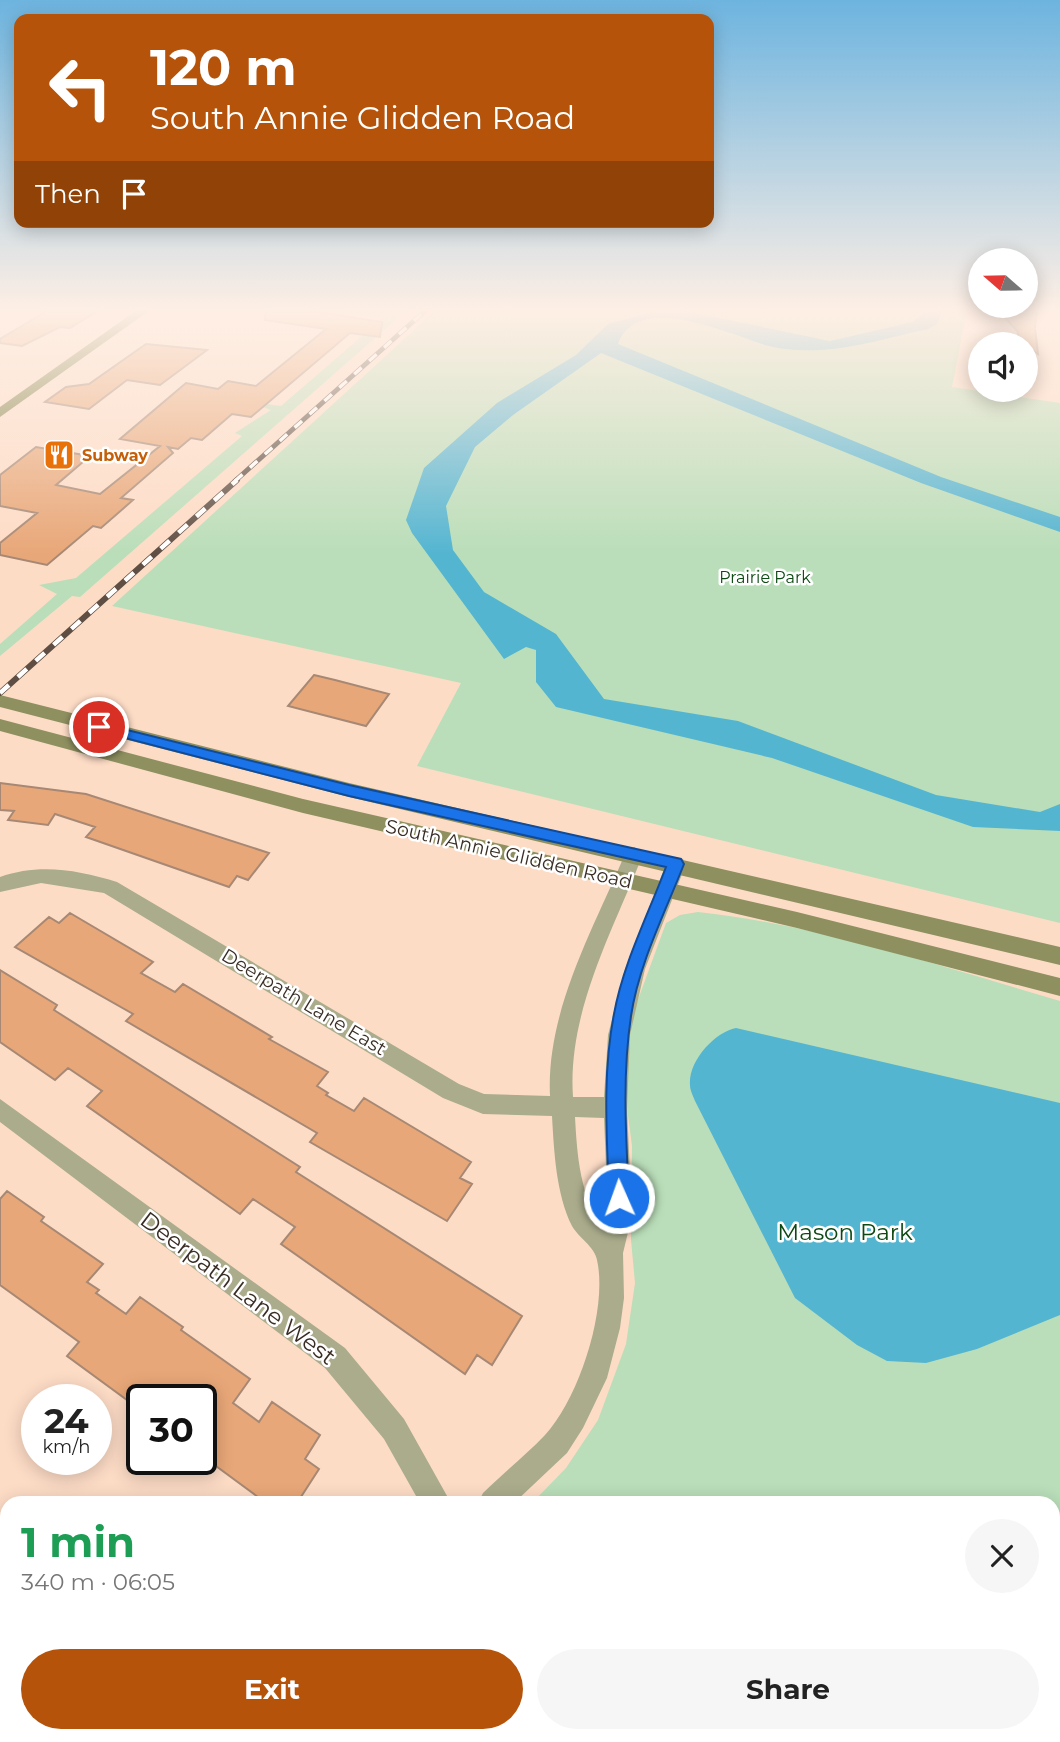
<!DOCTYPE html>
<html lang="en">
<head>
<meta charset="utf-8">
<style>
  :root { --surface:#fff; --page:#f6f6f6; --text:#222; --muted:#767676; --accent:#b45309 }
  body { margin:0; font-family:Montserrat,sans-serif; background:var(--page); color:var(--text); height:100vh; display:flex; flex-direction:column; font-size:26px; white-space:nowrap }
  * { box-sizing:border-box; margin:0 }
  p { font-size:23px; color:var(--muted) }
  .icon { flex:none; width:38px; height:38px; fill:none; stroke:currentColor; stroke-width:2; stroke-linecap:round; stroke-linejoin:round }
  .map { position:relative; flex:1; overflow:hidden }
  .sheet { position:absolute; left:0px; top:1496px; width:1060px; height:247px; display:flex; flex-direction:column; background:var(--surface); border-radius:21px 21px 0 0; box-shadow:0 4px 18px #0003 }
  .sheet>* { flex:none }
  .hud { position:absolute; left:14px; top:14px; width:700px; height:214px; border-radius:14px; box-shadow:0 4px 18px #0003; background:#b45309; color:#fff; overflow:hidden }
  .needle { width:46px; rotate:290deg }
  .buttons { position:absolute; left:968px; top:248px; display:grid; gap:14px }
  .buttons a { display:grid; place-items:center; width:70px; height:70px; border-radius:50%; background:var(--surface); box-shadow:0 4px 18px #0003; font-size:35px }
  .speed { position:absolute; left:21px; top:1384px; display:flex; gap:14px; font-size:35px; font-weight:700; text-align:center }
  .speed>* { display:grid; place-content:center; width:91px; height:91px; border-radius:50%; background:var(--surface); box-shadow:0 4px 18px #0003; line-height:1 }
  .speed small { font-size:18px; font-weight:400 }
  .speed .limit { border:4px solid #111; border-radius:10px; background:#fff; color:#111 }
  .pin { position:absolute; display:grid; place-items:center; width:60px; height:60px; color:#fff; margin:-30px; border:4px solid #fff; border-radius:50%; box-shadow:0 2px 7px #0007 }
  .me { position:absolute; width:77px; margin:-38px; rotate:358deg; stroke-linejoin:round; filter:drop-shadow(0 0 5px #0008) }
  .turn { display:flex; align-items:center; gap:24px; height:147px; padding:0 21px; font-size:32px }
  .turn .icon { width:91px; height:91px; stroke-width:2.5 }
  .turn b { display:block; font-size:49px; line-height:60px }
  .then { display:flex; align-items:center; height:66px; padding:0 21px; background:#0003; gap:14px; font-size:26px }
  .round { display:grid; place-items:center; flex:none; width:74px; height:74px; border-radius:37px; background:var(--page) }
  .overview { display:flex; align-items:center; justify-content:space-between; height:119px; padding:0 21px }
  h1 { font-size:42px; font-weight:700; line-height:52px; color:#1e9e55 }
  .action { display:flex; gap:14px; margin-top:auto; padding:14px 21px }
  .action a { flex:1; height:80px; border-radius:42px; background:var(--accent); color:#fff; font-size:28px; font-weight:700; line-height:80px; text-align:center }
  .action a+a { background:var(--page); color:var(--text) }
  .map>svg:first-child { display:block }
  .green { fill:#badeb9 }
  .water { fill:#54b5d1 }
  .building { fill:#e8a778; stroke:#a68874; stroke-width:2 }
  .lines { fill:none; stroke-linecap:round; stroke-linejoin:round }
  .street { fill:#aaac8c; fill-rule:evenodd }
  .secondary { fill:#8e9060; fill-rule:evenodd }
  .primary { fill:#7a7c3e; fill-rule:evenodd }
  .rail-far1-casing { stroke:#5e4e43; stroke-width:5 }
  .rail-casing { stroke:#5e4e43; stroke-width:6 }
  .rail-far1 { stroke:#fff; stroke-width:3.5; stroke-dasharray:10; stroke-linecap:butt }
  .rail { stroke:#fff; stroke-width:4.5; stroke-dasharray:12; stroke-linecap:butt }
  .route { fill:#1a73e8; stroke:#114b97; stroke-width:2 }
  .labels { text-anchor:middle; dominant-baseline:central; stroke-width:5; stroke-linejoin:round; paint-order:stroke }
  .far-food-label { font-size:16px; font-weight:bold; fill:#c56008; stroke:#fff; text-anchor:start }
  .far-park-label { font-size:16px; fill:#0c4812; stroke:#fff }
  .street-label { font-size:19px; fill:#392d24; stroke:#fff }
  .near-park-label { font-size:23px; fill:#0c4812; stroke:#fff }
  .near-street-label { font-size:23px; fill:#392d24; stroke:#fff }
</style>
</head>
<body>
<div class="map">
<svg width="1060" height="1742" viewBox="0 0 1060 1742">
  <rect width="100%" height="100%" fill="#fddcc6"/>
  <!-- green -->
  <path class="green" d="M407,310L80,597L72,596L0,656V644L57,594L39,585L76,578L242,436L235,433L271,410L263,407L266,404L281,406L383,318L339,311Z
    M436,310H967L952,387L1060,403V923L417,766L461,683L112,606Z
    M698,912C819,925 943,967 1060,1001V1742H577L578,1736H1054V1503H532L566,1468L598,1420L626,1344L635,1283L631,1240L632,1146L626,1100L627,1063L632,1016L666,923L680,915Z"/>
  <!-- water -->
  <path class="water" d="M680,310L830,341L913,322L922,314L921,310H943L937,324L928,329C894,336 857,348 822,350C807,351 784,350 769,346C732,336 638,289 618,344L941,477L1060,517V532L921,483L601,353L513,415L475,447L446,506L453,550L484,592L556,634L604,699L738,721L936,795L1040,812L1060,804V831L973,827L772,758L556,707L536,682V650L526,647L504,659L412,533L406,520L424,468L497,403L576,355L608,324L650,313Z
    M736,1028L1060,1103V1315L977,1349L926,1363L887,1361L857,1345L795,1298L695,1101C693,1096 690,1090 690,1085C688,1061 715,1032 736,1028Z"/>
  <!-- building -->
  <path class="building" d="M49,310H99L70,328L60,327L22,346L0,343V339Z
    M266,310H305L382,322L380,337L350,333L251,417L232,414L202,440L191,438L178,449L168,447L173,453L121,498L133,500L101,528L93,526L47,565L0,555V543L37,513L0,506V475L36,447L90,456L56,485L100,494L160,446L120,439L186,383L218,389L228,381L256,386L326,329L265,320Z
    M998,310H1037L1035,328L1038,354L1018,341V332Z
    M146,344L207,350L160,385L127,380L89,409L45,402L66,387L89,384Z
    M314,675L335,680L389,694L366,726L288,706Z
    M0,783L86,794L269,853L248,880L237,876L229,887L86,837L95,827L55,814L48,825L8,820L14,811L0,810Z
    M70,913L153,962L141,973L175,992L183,984L272,1037L269,1039L328,1072L317,1086L328,1093L326,1095L354,1111L364,1098L471,1162L460,1178L472,1184L447,1221L310,1142L317,1133L126,1021L133,1014L15,947L49,917L59,923Z
    M0,970L57,1005L54,1010L300,1167L296,1172L522,1316L492,1365L477,1355L465,1374L281,1244L295,1227L253,1199L240,1214L87,1106L102,1091L68,1068L55,1080L0,1042Z
    M7,1191L44,1217L41,1221L103,1264L87,1282L99,1290L96,1293L126,1314L140,1297L183,1327L181,1330L250,1379L233,1403L259,1422L272,1402L320,1435L305,1459L319,1469L297,1503H266L201,1455V1400H142V1411L67,1356L79,1342L0,1285V1199Z"/>
  <g class="lines">
    <!-- street -->
    <path class="street" d="M634,847L643,854C613,931 567,1012 573,1097H604L608,1035L625,969L666,864L676,857L683,859L686,864L645,969L630,1035L627,1108L632,1216L623,1253L624,1298L620,1328L607,1378L583,1428L567,1453L514,1503H478L483,1493C503,1473 526,1455 545,1435C579,1398 608,1309 597,1260C595,1247 578,1237 572,1226C556,1194 554,1151 552,1116L483,1114L443,1098L104,893L41,883L0,892V877C39,863 78,870 117,882L459,1084L484,1094L550,1096C546,1011 593,930 625,854ZM575,1117L604,1118L608,1216L604,1227C580,1199 577,1154 575,1117Z
      M0,1099L345,1348L404,1419L451,1503H420L384,1439L325,1368L0,1122Z
      M81,1736H126L123,1742H78Z
      M524,1736H558L559,1742H525Z"/>
    <!-- secondary -->
    <path class="secondary" d="M0,695L349,783L1060,947V965L349,797L0,707Z
      M0,719L303,799L797,912L1060,978V996L797,928L303,813L0,731Z"/>
    <!-- primary -->
    <path class="primary" d="M137,310H150L0,417V407Z"/>
    <!-- rail-far1 casing -->
    <g class="rail-far1-casing">
      <path id="rail-far1" d="M235,481L426,310"/>
    </g>
    <!-- rail casing -->
    <g class="rail-casing">
      <path id="rail" d="M0,693L237,480"/>
    </g>
    <!-- rail-far1 -->
    <use href="#rail-far1" class="rail-far1"/>
    <!-- rail -->
    <use href="#rail" class="rail"/>
  </g>
  <!-- sky -->
  <linearGradient id="sky" x2="0" y2="1"><stop stop-color="#6db4df"/><stop offset="0.56" stop-color="#feefe5"/><stop offset="1" stop-color="#feefe5" stop-opacity="0"/></linearGradient>
  <rect width="1060" height="554" fill="url(#sky)"/>
  <!-- route -->
  <path class="route" d="M99,723L349,785L681,859L684,864C665,913 639,963 631,1016C622,1076 626,1137 629,1198L626,1204L619,1207L612,1204L609,1198C607,1137 602,1075 614,1014C623,964 648,915 666,867L349,796L94,730V724Z"/>
  <!-- icons -->
  <defs>
    <g id="restaurant-square" transform="scale(1.575)"><rect x="-9" y="-9" width="18" height="18" rx="4" fill="#e8710a" stroke="#fff"/><path d="M-5-6h1v4h1v-4h1v4h1v-4h1v5L-1.5 .5V6h-2V.5L-5-1ZM5-6V6H3V1.5H1.5Q1.5-4 5-6Z" fill="#fff"/></g>
  </defs>
  <g fill-rule="evenodd">
    <use href="#restaurant-square" x="59" y="455"/>
  </g>
  <g class="labels">
    <!-- far-food labels -->
    <g class="far-food-label">
      <text x="82" y="455">Subway</text>
    </g>
    <!-- far-park labels -->
    <g class="far-park-label">
      <text x="765" y="577">Prairie Park</text>
    </g>
    <!-- street labels -->
    <g class="street-label">
      <text transform="translate(509 854) rotate(13)">South Annie Glidden Road</text>
      <text transform="translate(304 1002) rotate(31)">Deerpath Lane East</text>
    </g>
    <!-- near-park labels -->
    <g class="near-park-label">
      <text x="845" y="1232">Mason Park</text>
    </g>
    <!-- near-street labels -->
    <g class="near-street-label">
      <text transform="translate(238 1288) rotate(37)">Deerpath Lane West</text>
    </g>
  </g>
</svg>
<div class="buttons">
<a><svg class="needle" viewBox="-14 -14 28 28"><path d="M0-13l5 13h-10z" fill="#e53935"/><path d="M0 13l5-13h-10z" fill="#767676"/></svg></a>
<a><svg class="icon" aria-label="sound" viewBox="0 0 24 24"><path d="M4 9h4l5-4v14l-5-4H4zM17 9q2 3 0 6"/></svg></a>
</div>
<div class="speed"><div>24<small>km/h</small></div><div class="limit">30</div></div>
<div class="pin" style="left:99px;top:727px;background:#d93025"><svg class="icon" aria-label="arrive" viewBox="0 0 24 24"><path d="M6 21V4h12l-3 4 3 4H6"/></svg></div>
<svg class="me" style="left:619px;top:1198px" viewBox="-20 -20 40 40"><circle r="17" fill="#1a73e8" stroke="#fff" stroke-width="3"/><path d="M0-11L8 9 0 5-8 9z" fill="#fff"/></svg>
<div class="hud">
<div class="turn"><svg class="icon" aria-label="left" viewBox="0 0 24 24"><path d="M17 20v-9H6M10 6l-5 5 5 5"/></svg><div><b>120 m</b>South Annie Glidden Road</div></div>
<div class="then">Then<svg class="icon" aria-label="arrive" viewBox="0 0 24 24"><path d="M6 21V4h12l-3 4 3 4H6"/></svg></div>
</div>
<section class="sheet">
<div class="overview"><div><h1>1 min</h1><p>340 m · 06:05</p></div><a class="round"><svg class="icon" aria-label="close" viewBox="0 0 24 24"><path d="M6 6l12 12M18 6L6 18"/></svg></a></div>
<div class="action"><a>Exit</a><a>Share</a></div>
</section>
</div>
</body>
</html>
